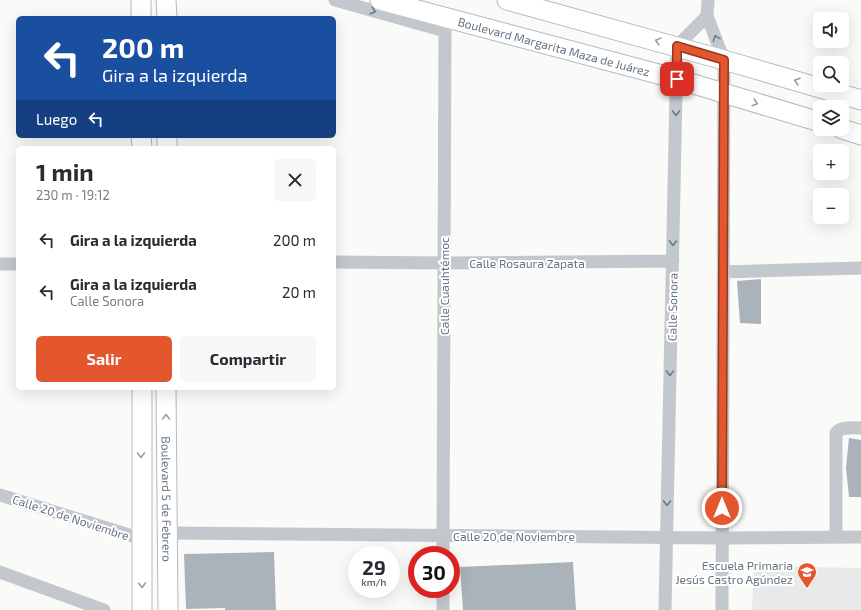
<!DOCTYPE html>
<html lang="es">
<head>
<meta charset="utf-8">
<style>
  :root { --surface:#fff; --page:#f7f7f7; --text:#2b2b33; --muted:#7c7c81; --accent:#e4572e }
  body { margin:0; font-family:"Exo 2",sans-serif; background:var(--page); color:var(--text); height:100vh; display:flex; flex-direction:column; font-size:15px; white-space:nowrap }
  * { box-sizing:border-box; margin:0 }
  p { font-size:13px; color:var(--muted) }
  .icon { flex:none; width:22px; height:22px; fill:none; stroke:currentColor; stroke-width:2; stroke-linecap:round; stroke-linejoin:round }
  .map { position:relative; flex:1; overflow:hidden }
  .drawer { position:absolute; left:16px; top:146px; width:320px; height:244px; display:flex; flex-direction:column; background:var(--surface); border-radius:6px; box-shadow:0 4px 16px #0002 }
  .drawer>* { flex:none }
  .top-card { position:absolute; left:16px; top:16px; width:320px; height:122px; border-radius:6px; box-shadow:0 4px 16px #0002; background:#1a4fa0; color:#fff; overflow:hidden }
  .fabs { position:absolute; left:813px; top:12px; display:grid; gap:8px }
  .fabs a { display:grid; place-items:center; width:36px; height:36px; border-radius:6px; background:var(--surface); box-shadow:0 4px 16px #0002; font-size:20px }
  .speed { position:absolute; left:348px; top:546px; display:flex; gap:8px; font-size:20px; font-weight:700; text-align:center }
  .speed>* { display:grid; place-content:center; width:52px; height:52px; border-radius:50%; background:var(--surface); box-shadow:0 4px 16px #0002; line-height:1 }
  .speed small { font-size:10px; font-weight:400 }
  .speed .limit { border:6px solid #d22; background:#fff; color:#111 }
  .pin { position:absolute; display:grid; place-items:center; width:34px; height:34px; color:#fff; margin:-17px; border-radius:8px; box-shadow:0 2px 6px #0006 }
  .me { position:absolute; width:44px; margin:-22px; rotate:0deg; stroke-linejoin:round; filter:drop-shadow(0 0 3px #0008) }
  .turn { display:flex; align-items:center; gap:14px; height:84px; padding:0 20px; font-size:18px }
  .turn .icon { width:52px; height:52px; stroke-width:2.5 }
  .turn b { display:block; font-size:28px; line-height:34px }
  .then { display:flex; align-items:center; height:38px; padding:0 20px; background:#0003; gap:8px; font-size:15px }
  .round { display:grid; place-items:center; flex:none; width:42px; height:42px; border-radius:6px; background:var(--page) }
  .headline { display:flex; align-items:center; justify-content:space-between; height:68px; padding:0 20px }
  h1 { font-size:24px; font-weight:700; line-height:30px }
  .primary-button { display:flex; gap:8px; margin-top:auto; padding:8px 20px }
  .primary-button a { flex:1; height:46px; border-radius:6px; background:var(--accent); color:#fff; font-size:16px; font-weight:700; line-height:46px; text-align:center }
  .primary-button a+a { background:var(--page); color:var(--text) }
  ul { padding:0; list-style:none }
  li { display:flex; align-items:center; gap:12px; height:52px; padding:0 20px }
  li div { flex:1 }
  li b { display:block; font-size:15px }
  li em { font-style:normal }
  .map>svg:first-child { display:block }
  .built { fill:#e8e9e9 }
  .building { fill:#aab3b9 }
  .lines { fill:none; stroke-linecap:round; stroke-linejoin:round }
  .secondary-casing { stroke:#b3babf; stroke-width:21 }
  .street { stroke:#c3c8cc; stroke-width:13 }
  .secondary { stroke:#fff; stroke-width:19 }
  .oneway { stroke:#6a7a87 }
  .oneway2 { stroke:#939fa8 }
  .route-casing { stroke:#94391e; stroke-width:10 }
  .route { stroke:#e4572e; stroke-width:7 }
  .labels { text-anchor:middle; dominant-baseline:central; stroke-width:4; stroke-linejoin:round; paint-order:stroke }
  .street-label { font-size:12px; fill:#657683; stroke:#fff }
  .poi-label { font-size:12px; fill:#657683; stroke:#fff; text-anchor:end }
</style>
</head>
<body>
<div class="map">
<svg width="861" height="610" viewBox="0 0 861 610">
  <rect width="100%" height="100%" fill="#fafaf8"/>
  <!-- built -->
  <path class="built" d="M754,566L861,568V610H752Z"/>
  <!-- building -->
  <path class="building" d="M761,279V324L740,323L737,281Z
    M849,438L861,440V497H849L846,468Z
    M274,552L276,610H225V608L186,609L184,554Z
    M573,562L576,610H463L460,567Z"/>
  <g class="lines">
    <!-- secondary casing -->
    <g class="secondary-casing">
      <g id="secondary">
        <path d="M166,0L167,18"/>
        <path id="s1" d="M380,0L677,79L820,122"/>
        <path d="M507,0L724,60L861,100"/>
        <path d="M141,18V0"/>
        <path d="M842,129L861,135"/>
        <path d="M141,136L142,148"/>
        <path d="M167,136V148"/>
        <path d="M142,388V610"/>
        <path id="s2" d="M166,388L168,610"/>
      </g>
    </g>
    <!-- street -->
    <path class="street" d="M335,0L445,31
      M708,0L707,16L724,60L722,610
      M334,262L444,263L673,261
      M0,264H18
      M723,272L861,268
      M0,495L142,539
      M168,533L722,538L861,537
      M836,537V433C841,426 853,428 861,428
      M443,555L445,18
      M0,572L104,610
      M443,610V589
      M665,610L677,46L707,16"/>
    <!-- secondary -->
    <use href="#secondary" class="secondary"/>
  </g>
  <!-- one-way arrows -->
  <defs><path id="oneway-chevron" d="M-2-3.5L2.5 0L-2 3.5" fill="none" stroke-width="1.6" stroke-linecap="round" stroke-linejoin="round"/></defs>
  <g class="oneway">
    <use href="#oneway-chevron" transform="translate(373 11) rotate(16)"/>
    <use href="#oneway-chevron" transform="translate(716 38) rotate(-111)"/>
    <use href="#oneway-chevron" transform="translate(676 113) rotate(91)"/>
    <use href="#oneway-chevron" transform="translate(673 243) rotate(91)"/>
    <use href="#oneway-chevron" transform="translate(670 373) rotate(91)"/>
    <use href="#oneway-chevron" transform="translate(667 503) rotate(91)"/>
  </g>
  <g class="oneway2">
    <use href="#oneway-chevron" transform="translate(658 41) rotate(-165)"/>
    <use href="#oneway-chevron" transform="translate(797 81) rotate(-164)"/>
    <use href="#oneway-chevron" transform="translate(755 103) rotate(17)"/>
    <use href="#oneway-chevron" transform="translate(166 417) rotate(-90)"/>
    <use href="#oneway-chevron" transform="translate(141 455) rotate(90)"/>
    <use href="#oneway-chevron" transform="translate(142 585) rotate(89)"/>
  </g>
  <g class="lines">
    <!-- route casing -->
    <g class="route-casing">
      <path id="route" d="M677,79V46L724,60L722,508"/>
    </g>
    <!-- route -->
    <use href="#route" class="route"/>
  </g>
  <!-- icons -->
  <defs>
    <g id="school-pin" transform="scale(1)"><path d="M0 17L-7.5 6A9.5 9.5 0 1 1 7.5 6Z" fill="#e4572e" stroke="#fff"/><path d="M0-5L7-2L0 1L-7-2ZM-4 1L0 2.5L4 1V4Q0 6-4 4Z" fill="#fff"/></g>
  </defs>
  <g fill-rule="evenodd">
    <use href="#school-pin" x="807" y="572"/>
  </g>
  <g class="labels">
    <!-- street labels -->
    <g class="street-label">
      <text stroke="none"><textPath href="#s1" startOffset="180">Boulevard Margarita Maza de Juárez</textPath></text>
      <text x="527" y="263">Calle Rosaura Zapata</text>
      <text transform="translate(444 286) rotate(-90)">Calle Cuauhtémoc</text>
      <text transform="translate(672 307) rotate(-89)">Calle Sonora</text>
      <text stroke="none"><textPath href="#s2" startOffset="111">Boulevard 5 de Febrero</textPath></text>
      <text transform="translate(71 517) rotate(18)">Calle 20 de Noviembre</text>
      <text x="514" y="536">Calle 20 de Noviembre</text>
    </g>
    <!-- poi labels -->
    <g class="poi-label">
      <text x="793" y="565">Escuela Primaria<tspan x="793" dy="14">Jesús Castro Agúndez</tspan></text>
    </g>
  </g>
</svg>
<div class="fabs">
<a><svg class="icon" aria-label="sound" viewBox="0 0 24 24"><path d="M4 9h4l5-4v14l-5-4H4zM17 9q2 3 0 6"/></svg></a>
<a><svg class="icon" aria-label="search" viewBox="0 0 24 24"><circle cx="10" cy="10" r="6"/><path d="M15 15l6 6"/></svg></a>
<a><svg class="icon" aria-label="layers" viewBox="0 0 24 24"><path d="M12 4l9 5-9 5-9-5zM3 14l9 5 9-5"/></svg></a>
<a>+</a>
<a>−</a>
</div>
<div class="speed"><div>29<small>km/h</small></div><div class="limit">30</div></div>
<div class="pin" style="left:677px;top:79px;background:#d93025"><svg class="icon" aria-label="arrive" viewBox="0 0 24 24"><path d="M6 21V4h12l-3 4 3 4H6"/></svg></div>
<svg class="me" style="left:722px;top:508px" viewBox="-20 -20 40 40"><circle r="17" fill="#e4572e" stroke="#fff" stroke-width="3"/><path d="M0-11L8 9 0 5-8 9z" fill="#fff"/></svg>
<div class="top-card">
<div class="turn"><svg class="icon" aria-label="left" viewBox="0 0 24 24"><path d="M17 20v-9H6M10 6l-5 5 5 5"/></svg><div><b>200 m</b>Gira a la izquierda</div></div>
<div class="then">Luego<svg class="icon" aria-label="left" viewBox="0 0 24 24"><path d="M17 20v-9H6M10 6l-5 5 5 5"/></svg></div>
</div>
<section class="drawer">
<div class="headline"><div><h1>1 min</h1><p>230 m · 19:12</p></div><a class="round"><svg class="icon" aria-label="close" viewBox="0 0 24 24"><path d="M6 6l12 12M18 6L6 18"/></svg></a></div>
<ul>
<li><svg class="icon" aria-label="left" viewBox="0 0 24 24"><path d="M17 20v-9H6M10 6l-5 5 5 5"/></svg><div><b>Gira a la izquierda</b></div><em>200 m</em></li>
<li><svg class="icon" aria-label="left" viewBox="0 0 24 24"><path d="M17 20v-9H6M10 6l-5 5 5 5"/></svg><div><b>Gira a la izquierda</b><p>Calle Sonora</p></div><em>20 m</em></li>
</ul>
<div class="primary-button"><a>Salir</a><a>Compartir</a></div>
</section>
</div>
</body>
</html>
